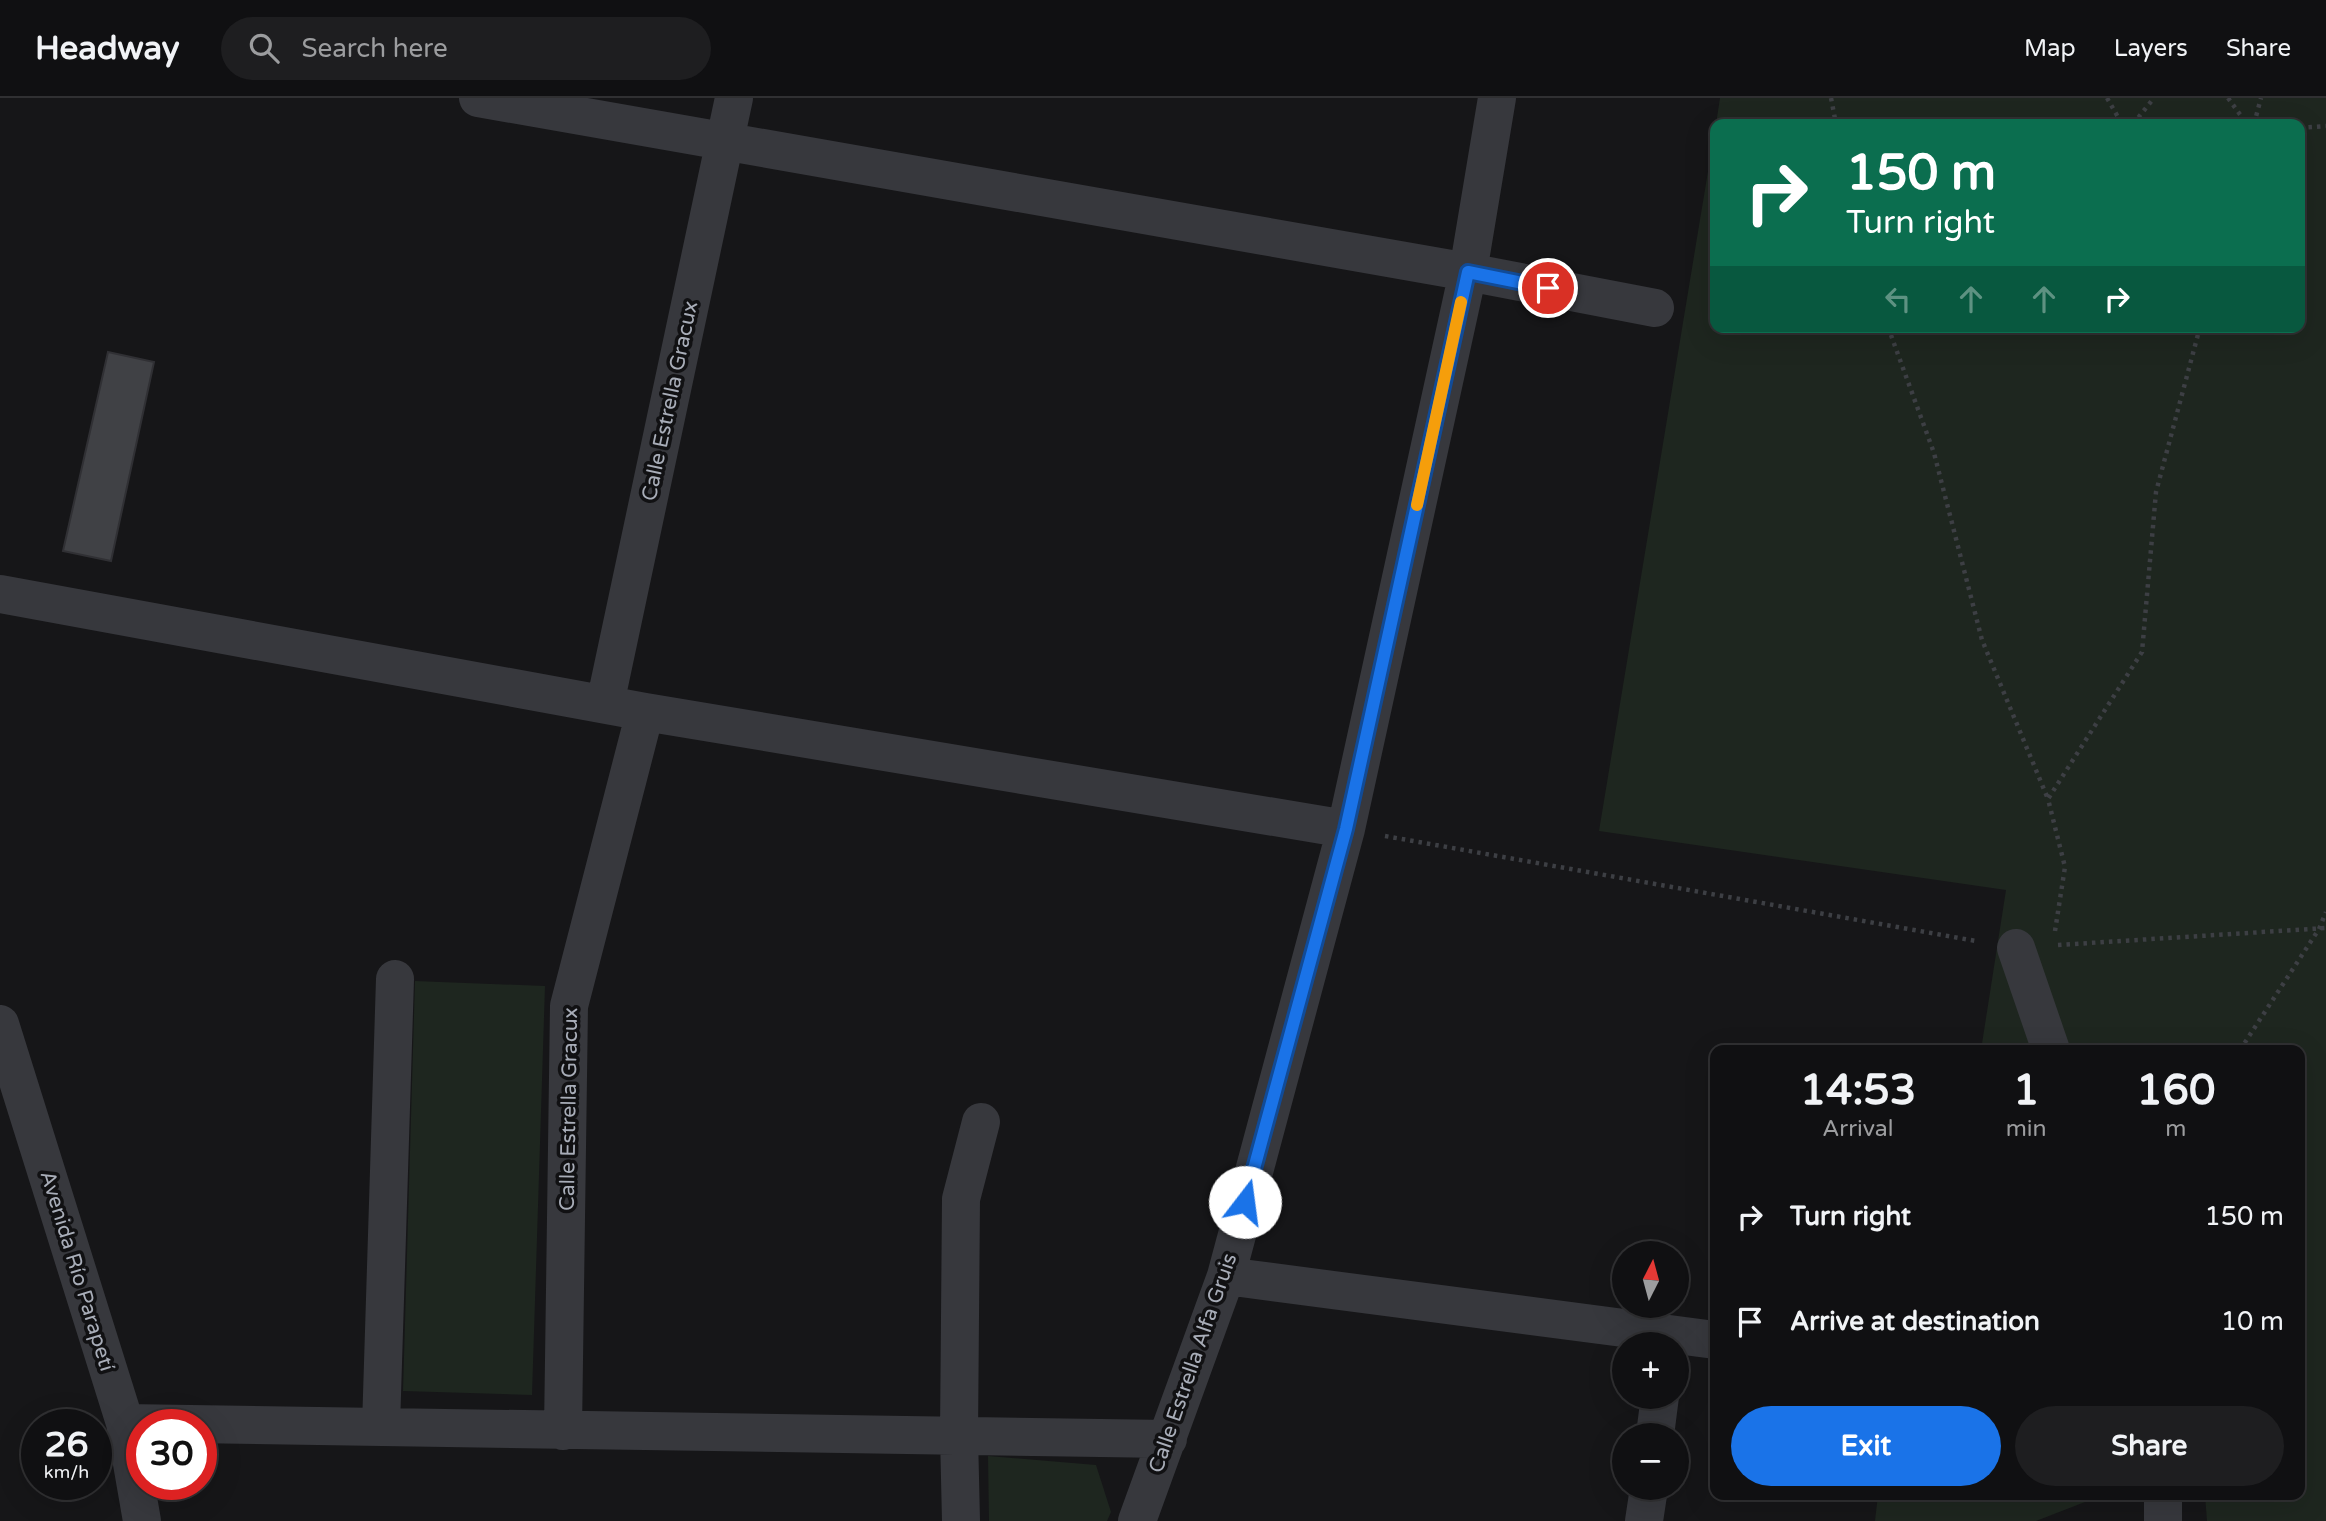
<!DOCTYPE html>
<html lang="en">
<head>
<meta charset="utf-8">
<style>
  :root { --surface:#101012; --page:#1e1e20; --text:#f1f3f6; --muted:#9c9d9f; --line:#303032; --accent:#1a73e8 }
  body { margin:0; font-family:"Varela Round",sans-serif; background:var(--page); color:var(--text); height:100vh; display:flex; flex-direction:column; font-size:26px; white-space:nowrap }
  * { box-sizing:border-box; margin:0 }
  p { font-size:23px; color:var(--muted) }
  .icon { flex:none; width:38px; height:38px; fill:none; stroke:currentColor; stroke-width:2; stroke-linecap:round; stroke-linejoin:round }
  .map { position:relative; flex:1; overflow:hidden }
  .panel { position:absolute; left:1710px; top:947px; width:595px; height:455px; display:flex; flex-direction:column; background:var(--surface); border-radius:14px; box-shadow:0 7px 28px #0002,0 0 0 2px var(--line) }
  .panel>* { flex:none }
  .top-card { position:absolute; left:1710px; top:21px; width:595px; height:214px; border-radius:14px; box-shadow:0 7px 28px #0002,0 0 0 2px var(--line); background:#0b6e4f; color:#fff; overflow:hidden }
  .needle { width:46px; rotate:6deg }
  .buttons { position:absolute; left:1612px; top:1143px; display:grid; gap:14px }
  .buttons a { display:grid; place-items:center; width:77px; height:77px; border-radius:50%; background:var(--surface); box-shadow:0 7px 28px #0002,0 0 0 2px var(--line); font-size:35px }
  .speed { position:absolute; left:21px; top:1311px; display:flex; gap:14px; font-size:35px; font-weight:700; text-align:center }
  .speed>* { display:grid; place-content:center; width:91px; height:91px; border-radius:50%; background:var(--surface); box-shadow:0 7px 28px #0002,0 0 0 2px var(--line); line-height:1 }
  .speed small { font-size:18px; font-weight:400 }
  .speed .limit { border:10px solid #d22; background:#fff; color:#111 }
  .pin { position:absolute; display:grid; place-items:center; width:60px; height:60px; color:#fff; margin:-30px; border:4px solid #fff; border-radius:50%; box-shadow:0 2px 7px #0007 }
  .me { position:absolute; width:77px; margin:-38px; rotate:15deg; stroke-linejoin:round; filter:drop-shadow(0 0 5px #0008) }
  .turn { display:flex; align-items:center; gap:24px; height:147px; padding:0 21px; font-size:32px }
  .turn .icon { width:91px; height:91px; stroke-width:2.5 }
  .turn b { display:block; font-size:49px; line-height:60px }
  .lanes { display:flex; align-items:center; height:66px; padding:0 21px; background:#0003; justify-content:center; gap:35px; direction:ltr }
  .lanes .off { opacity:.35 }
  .eta { display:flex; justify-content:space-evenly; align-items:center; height:119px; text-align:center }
  .eta b { font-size:42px; font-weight:800; line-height:49px }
  .primary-button { display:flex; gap:14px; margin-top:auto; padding:14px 21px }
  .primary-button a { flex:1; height:80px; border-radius:42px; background:var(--accent); color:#fff; font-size:28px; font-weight:800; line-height:80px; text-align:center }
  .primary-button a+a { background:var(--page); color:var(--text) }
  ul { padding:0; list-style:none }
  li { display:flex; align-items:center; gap:21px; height:105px; padding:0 21px }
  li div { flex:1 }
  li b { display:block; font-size:26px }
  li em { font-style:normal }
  header { display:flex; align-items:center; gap:42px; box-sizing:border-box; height:98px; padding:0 35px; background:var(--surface); border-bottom:2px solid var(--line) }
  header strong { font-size:33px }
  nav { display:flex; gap:38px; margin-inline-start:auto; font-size:24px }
  .search { width:490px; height:63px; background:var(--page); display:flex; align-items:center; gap:18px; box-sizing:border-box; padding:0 24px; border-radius:38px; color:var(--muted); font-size:26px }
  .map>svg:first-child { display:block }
  .green { fill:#1e261f }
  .building { fill:#404145; stroke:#303034; stroke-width:2 }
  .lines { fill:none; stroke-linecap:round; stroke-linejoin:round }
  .path { stroke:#3d3f44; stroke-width:4.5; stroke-dasharray:3.5 5; stroke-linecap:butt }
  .minor { stroke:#37383d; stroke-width:38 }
  .route-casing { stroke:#114b97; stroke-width:18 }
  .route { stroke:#1a73e8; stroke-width:12 }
  .slow { stroke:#f59e0b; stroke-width:12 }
  .labels { text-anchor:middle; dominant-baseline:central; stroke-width:7; stroke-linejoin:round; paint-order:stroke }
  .street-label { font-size:21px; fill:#a8adb8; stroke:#111113 }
</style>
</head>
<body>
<header>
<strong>Headway</strong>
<div class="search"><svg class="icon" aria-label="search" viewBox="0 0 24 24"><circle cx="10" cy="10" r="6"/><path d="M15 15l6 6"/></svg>Search here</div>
<nav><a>Map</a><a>Layers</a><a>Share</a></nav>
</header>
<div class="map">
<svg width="2326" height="1423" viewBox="0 0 2326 1423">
  <rect width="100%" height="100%" fill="#161618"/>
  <!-- green -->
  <path class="green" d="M1720,0H2326V1423H2207L2205,1397L2300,1396V952H1981L2006,792L1599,733L1715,31V229H2300V26H1716Z
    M415,883L545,888L532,1297L403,1293Z
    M988,1358L1096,1367L1111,1414L1107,1423H989Z
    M1878,1397V1396L2103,1397L2036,1423H1875Z"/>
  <!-- building -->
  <path class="building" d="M108,254L154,264L111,463L63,453Z"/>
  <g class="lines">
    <!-- path -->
    <path class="path" d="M1831,0L1836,26
      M2107,0L2122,26
      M2228,0L2247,26
      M2133,26L2154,0
      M2254,26L2261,0
      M2300,30L2326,28
      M1888,229L1934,355L1982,542L2048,701
      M1385,738L1976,843
      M2055,833L2065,769L2048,701L2142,554L2156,394L2200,229
      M2058,847L2326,830
      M2240,952L2319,831L2326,814"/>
    <!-- minor -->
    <path class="minor" d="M478,0L1468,174L1655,210
      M0,496L645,614L1346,731
      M605,606L734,0
      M2016,850L2051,952
      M0,926L125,1325L142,1423
      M1226,1178L1715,1242
      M125,1325L1168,1341
      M381,1329L395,881
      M563,1333L569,908L645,614
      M1655,1337L1660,1298
      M2163,1396V1423
      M961,1423L959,1337L961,1101L981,1024
      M1137,1423L1226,1178L1346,731L1468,174L1497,0
      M1644,1423L1649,1390"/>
  </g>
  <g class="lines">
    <!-- route casing -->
    <g class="route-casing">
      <path id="route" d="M1245,1104L1346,731L1468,174L1548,190"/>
    </g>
    <!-- route -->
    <use href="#route" class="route"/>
    <!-- slow -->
    <path class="slow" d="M1417,407L1461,204"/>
  </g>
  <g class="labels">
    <!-- street labels -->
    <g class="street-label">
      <text transform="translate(670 303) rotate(-78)">Calle Estrella Gracux</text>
      <text transform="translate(569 1011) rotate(-89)">Calle Estrella Gracux</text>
      <text transform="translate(77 1173) rotate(73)">Avenida Río Parapetí</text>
      <text transform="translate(1193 1265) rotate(-71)">Calle Estrella Alfa Gruis</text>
    </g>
  </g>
</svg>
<div class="buttons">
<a><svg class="needle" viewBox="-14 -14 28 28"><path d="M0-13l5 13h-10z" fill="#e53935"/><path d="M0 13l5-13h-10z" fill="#9c9d9f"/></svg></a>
<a>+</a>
<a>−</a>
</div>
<div class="speed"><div>26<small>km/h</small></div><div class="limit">30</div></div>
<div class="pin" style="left:1548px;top:190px;background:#d93025"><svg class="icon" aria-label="arrive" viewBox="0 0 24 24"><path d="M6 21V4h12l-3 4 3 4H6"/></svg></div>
<svg class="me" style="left:1245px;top:1104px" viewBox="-20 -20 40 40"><circle r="19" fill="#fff"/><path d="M0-13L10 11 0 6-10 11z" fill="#1a73e8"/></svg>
<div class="top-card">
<div class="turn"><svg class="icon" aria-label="right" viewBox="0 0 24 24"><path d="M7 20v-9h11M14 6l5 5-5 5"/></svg><div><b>150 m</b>Turn right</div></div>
<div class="lanes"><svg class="icon off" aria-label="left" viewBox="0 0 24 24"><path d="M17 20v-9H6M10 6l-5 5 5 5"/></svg><svg class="icon off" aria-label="ahead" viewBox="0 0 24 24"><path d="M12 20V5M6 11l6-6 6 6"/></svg><svg class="icon off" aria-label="ahead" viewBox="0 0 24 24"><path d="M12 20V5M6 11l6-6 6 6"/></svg><svg class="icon" aria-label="right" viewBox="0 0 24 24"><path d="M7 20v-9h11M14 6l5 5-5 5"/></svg></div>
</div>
<section class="panel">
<div class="eta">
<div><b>14:53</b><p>Arrival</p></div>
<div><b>1</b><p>min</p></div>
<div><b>160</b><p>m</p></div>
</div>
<ul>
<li><svg class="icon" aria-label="right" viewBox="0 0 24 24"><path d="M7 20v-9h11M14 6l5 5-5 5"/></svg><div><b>Turn right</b></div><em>150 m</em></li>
<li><svg class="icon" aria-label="arrive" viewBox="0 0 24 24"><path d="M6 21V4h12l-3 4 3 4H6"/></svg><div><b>Arrive at destination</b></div><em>10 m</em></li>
</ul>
<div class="primary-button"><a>Exit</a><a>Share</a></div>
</section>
</div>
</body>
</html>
